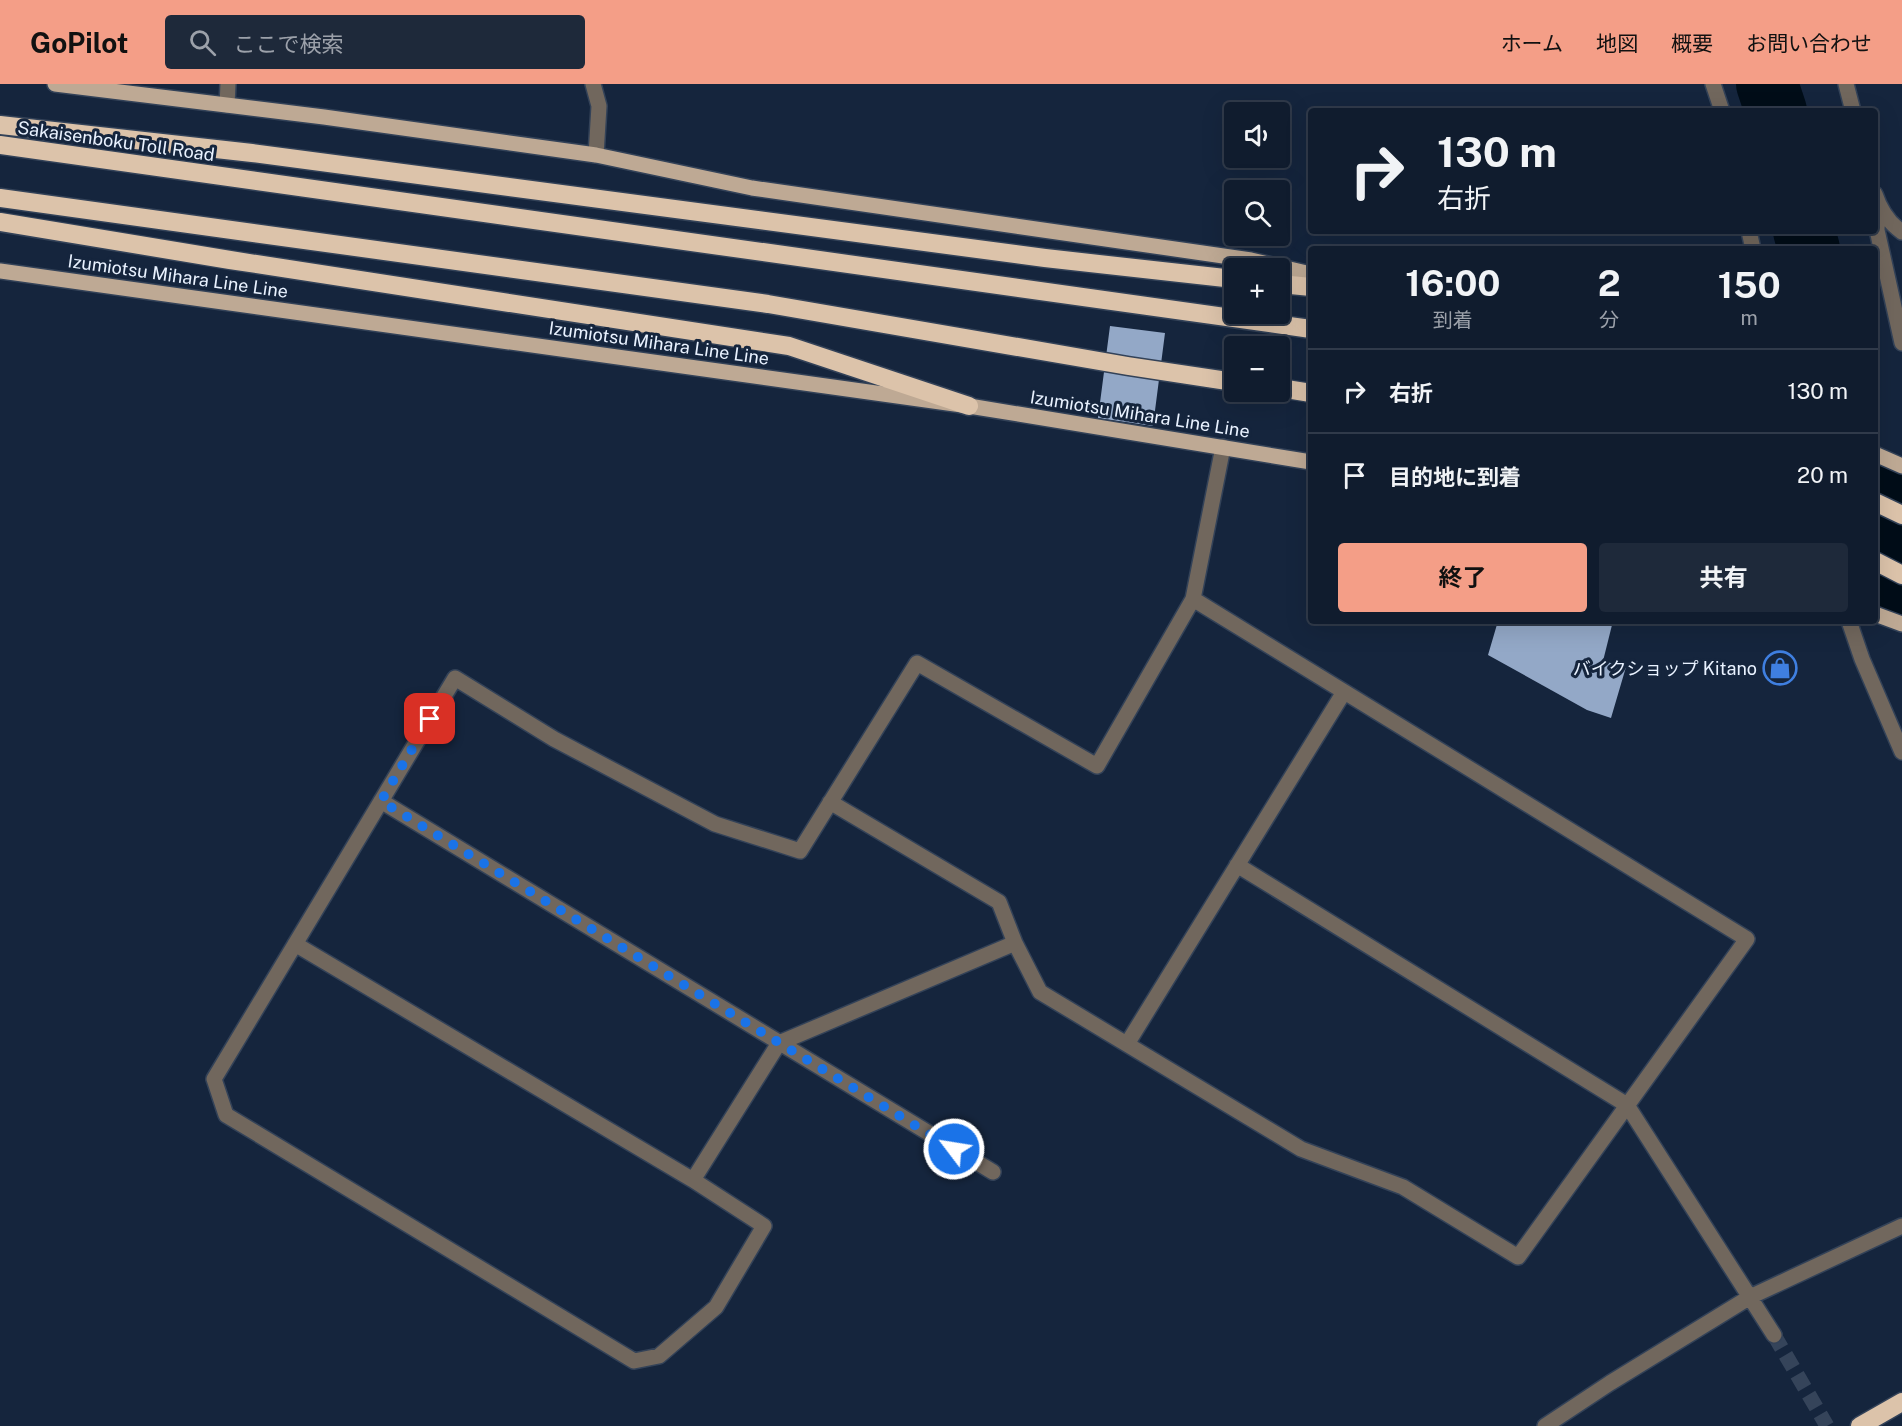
<!DOCTYPE html>
<html lang="ja">
<head>
<meta charset="utf-8">
<style>
  :root { --surface:#101c2e; --page:#1e293a; --text:#f1f3f6; --muted:#9ca1aa; --line:#303a4a; --accent:#f49e87 }
  body { margin:0; font-family:"Public Sans","Noto Sans JP",sans-serif; background:var(--page); color:var(--text); height:100vh; display:flex; flex-direction:column; font-size:22px; white-space:nowrap }
  * { box-sizing:border-box; margin:0 }
  p { font-size:20px; color:var(--muted) }
  .icon { flex:none; width:33px; height:33px; fill:none; stroke:currentColor; stroke-width:2; stroke-linecap:round; stroke-linejoin:round }
  .map { position:relative; flex:1; overflow:hidden }
  .details { position:absolute; left:1308px; top:162px; width:570px; height:378px; display:flex; flex-direction:column; background:var(--surface); border-radius:6px; box-shadow:0 6px 24px #0002,0 0 0 2px var(--line) }
  .details>* { flex:none }
  .top-card { position:absolute; left:1308px; top:24px; width:570px; height:126px; border-radius:6px; box-shadow:0 6px 24px #0002,0 0 0 2px var(--line); background:#101c2e; color:var(--text); overflow:hidden }
  .tools { position:absolute; left:1224px; top:18px; display:grid; gap:12px }
  .tools a { display:grid; place-items:center; width:66px; height:66px; border-radius:6px; background:var(--surface); box-shadow:0 6px 24px #0002,0 0 0 2px var(--line); font-size:30px }
  .pin { position:absolute; display:grid; place-items:center; width:51px; height:51px; color:#fff; margin:-26px; border-radius:12px; box-shadow:0 3px 9px #0006 }
  .me { position:absolute; width:66px; margin:-33px; rotate:301deg; stroke-linejoin:round; filter:drop-shadow(0 0 4px #0008) }
  .turn { display:flex; align-items:center; gap:21px; height:126px; padding:0 30px; font-size:27px }
  .turn .icon { width:78px; height:78px; stroke-width:2.5 }
  .turn b { display:block; font-size:42px; line-height:51px }
  .eta { display:flex; justify-content:space-evenly; align-items:center; height:102px; text-align:center }
  .eta b { font-size:36px; font-weight:700; line-height:42px }
  .cta { display:flex; gap:12px; margin-top:auto; padding:12px 30px }
  .cta a { flex:1; height:69px; border-radius:6px; background:var(--accent); color:#111; font-size:24px; font-weight:700; line-height:69px; text-align:center }
  .cta a+a { background:var(--page); color:var(--text) }
  ul { padding:0; list-style:none }
  li { display:flex; align-items:center; gap:18px; height:84px; padding:0 30px; border-top:2px solid var(--line) }
  li div { flex:1 }
  li b { display:block; font-size:22px }
  li em { font-style:normal }
  header { display:flex; align-items:center; gap:36px; box-sizing:border-box; height:84px; padding:0 30px; background:var(--accent); color:#111 }
  header strong { font-size:28px }
  nav { display:flex; gap:33px; margin-inline-start:auto; font-size:21px }
  .search { width:420px; height:54px; background:var(--page); display:flex; align-items:center; gap:15px; box-sizing:border-box; padding:0 21px; border-radius:6px; color:var(--muted); font-size:22px }
  .map>svg:first-child { display:block }
  .lines { fill:none; stroke-linecap:round; stroke-linejoin:round }
  .river { stroke:#000d18; stroke-width:62 }
  .building { fill:#93a8c7 }
  .minor-tunnel { stroke:#35445a; stroke-width:15; stroke-dasharray:15 8; stroke-linecap:butt }
  .minor-casing { stroke:#334258; stroke-width:18 }
  .major-casing { stroke:#334258; stroke-width:18 }
  .highway-casing { stroke:#334258; stroke-width:21 }
  .minor { stroke:#71675d; stroke-width:15 }
  .major { stroke:#bea994; stroke-width:15 }
  .highway { stroke:#dcc3aa; stroke-width:18 }
  .route { stroke:#1a73e8; stroke-width:10; stroke-dasharray:0 18 }
  .labels { text-anchor:middle; dominant-baseline:central; stroke-width:6; stroke-linejoin:round; paint-order:stroke }
  .street-label { font-size:18px; fill:#e9f2ff; stroke:#15253d }
  .poi-label { font-size:18px; fill:#e9f2ff; stroke:#15253d; text-anchor:end }
</style>
</head>
<body>
<header>
<strong>GoPilot</strong>
<div class="search"><svg class="icon" aria-label="search" viewBox="0 0 24 24"><circle cx="10" cy="10" r="6"/><path d="M15 15l6 6"/></svg>ここで検索</div>
<nav><a>ホーム</a><a>地図</a><a>概要</a><a>お問い合わせ</a></nav>
</header>
<div class="map">
<svg width="1902" height="1342" viewBox="0 0 1902 1342">
  <rect width="100%" height="100%" fill="#15253d"/>
  <g class="lines">
    <!-- river -->
    <path class="river" d="M1767,0L1776,27
      M1804,147L1809,165
      M1875,407L1902,506"/>
  </g>
  <!-- building -->
  <path class="building" d="M1110,242L1165,249L1153,342L1098,334Z
    M1498,537H1613L1603,577L1626,583L1611,634L1587,626L1488,571Z"/>
  <g class="lines">
    <!-- minor-tunnel -->
    <path class="minor-tunnel" d="M1774,1251L1827,1342"/>
    <!-- minor casing -->
    <g class="minor-casing">
      <path id="minor" d="M593,0L599,22L596,71
        M1713,0L1722,27
        M1846,0L1853,27
        M227,21L228,0
        M1875,110C1880,125 1889,139 1902,148
        M1878,120L1877,146L1902,259
        M1749,147L1753,165
        M1849,537L1862,575L1902,668
        M381,717L993,1088
        M830,718L999,818L1015,859L1040,908L1301,1065L1403,1103L1518,1173L1747,855L1193,515
        M1237,781L1627,1021L1774,1251
        M1015,859L779,959L693,1096L764,1142L716,1223L659,1272L634,1277L226,1031L214,995L455,594L554,655L715,740L800,767L917,579L1097,682L1193,515L1223,363
        M295,860L693,1096
        M1127,960L1344,608
        M1545,1342L1610,1299L1750,1213L1902,1142"/>
    </g>
    <!-- major casing -->
    <g class="major-casing">
      <path id="major" d="M55,0L324,33L596,71L752,104L1251,176L1311,190
        M0,187L969,322L1311,378
        M1875,370L1902,382
        M1875,530L1902,540"/>
    </g>
    <!-- highway casing -->
    <g class="highway-casing">
      <path id="highway" d="M0,41L252,69L1045,174L1234,195
        M0,61L1311,245
        M0,114L768,220L1128,282L1234,298
        M0,138L230,176L789,262L969,322
        M1280,200L1311,203
        M1280,304L1311,309
        M1875,418L1902,431
        M1875,477L1902,491
        M1860,1342L1902,1318"/>
    </g>
    <!-- minor -->
    <use href="#minor" class="minor"/>
    <!-- major -->
    <use href="#major" class="major"/>
    <!-- highway -->
    <use href="#highway" class="highway"/>
  </g>
  <g class="lines">
    <!-- route -->
    <path class="route" d="M430,635L381,717L954,1065"/>
  </g>
  <!-- icons -->
  <defs>
    <g id="shop-ring" transform="scale(1.725)"><circle r="9.5" fill="#15253d" stroke="#3f7fe0" stroke-width="1.5"/><path d="M-5-2.5h2.3a2.7 3.5 0 0 1 5.4 0H5L5.5 6h-11ZM-1.5-2.5h3a1.5 2.3 0 0 0-3 0Z" fill="#3f7fe0"/></g>
  </defs>
  <g fill-rule="evenodd">
    <use href="#shop-ring" x="1780" y="584"/>
  </g>
  <g class="labels">
    <!-- street labels -->
    <g class="street-label">
      <text transform="translate(116 57) rotate(8)">Sakaisenboku Toll Road</text>
      <text transform="translate(178 192) rotate(8)">Izumiotsu Mihara Line Line</text>
      <text transform="translate(659 259) rotate(8)">Izumiotsu Mihara Line Line</text>
      <text transform="translate(1140 330) rotate(9)">Izumiotsu Mihara Line Line</text>
    </g>
    <!-- poi labels -->
    <g class="poi-label">
      <text x="1757" y="584">バイクショップ Kitano</text>
    </g>
  </g>
</svg>
<div class="tools">
<a><svg class="icon" aria-label="sound" viewBox="0 0 24 24"><path d="M4 9h4l5-4v14l-5-4H4zM17 9q2 3 0 6"/></svg></a>
<a><svg class="icon" aria-label="search" viewBox="0 0 24 24"><circle cx="10" cy="10" r="6"/><path d="M15 15l6 6"/></svg></a>
<a>+</a>
<a>−</a>
</div>
<div class="pin" style="left:430px;top:635px;background:#d93025"><svg class="icon" aria-label="arrive" viewBox="0 0 24 24"><path d="M6 21V4h12l-3 4 3 4H6"/></svg></div>
<svg class="me" style="left:954px;top:1065px" viewBox="-20 -20 40 40"><circle r="17" fill="#1a73e8" stroke="#fff" stroke-width="3"/><path d="M0-11L8 9 0 5-8 9z" fill="#fff"/></svg>
<div class="top-card">
<div class="turn"><svg class="icon" aria-label="right" viewBox="0 0 24 24"><path d="M7 20v-9h11M14 6l5 5-5 5"/></svg><div><b>130 m</b>右折</div></div>
</div>
<section class="details">
<div class="eta">
<div><b>16:00</b><p>到着</p></div>
<div><b>2</b><p>分</p></div>
<div><b>150</b><p>m</p></div>
</div>
<ul>
<li><svg class="icon" aria-label="right" viewBox="0 0 24 24"><path d="M7 20v-9h11M14 6l5 5-5 5"/></svg><div><b>右折</b></div><em>130 m</em></li>
<li><svg class="icon" aria-label="arrive" viewBox="0 0 24 24"><path d="M6 21V4h12l-3 4 3 4H6"/></svg><div><b>目的地に到着</b></div><em>20 m</em></li>
</ul>
<div class="cta"><a>終了</a><a>共有</a></div>
</section>
</div>
</body>
</html>
